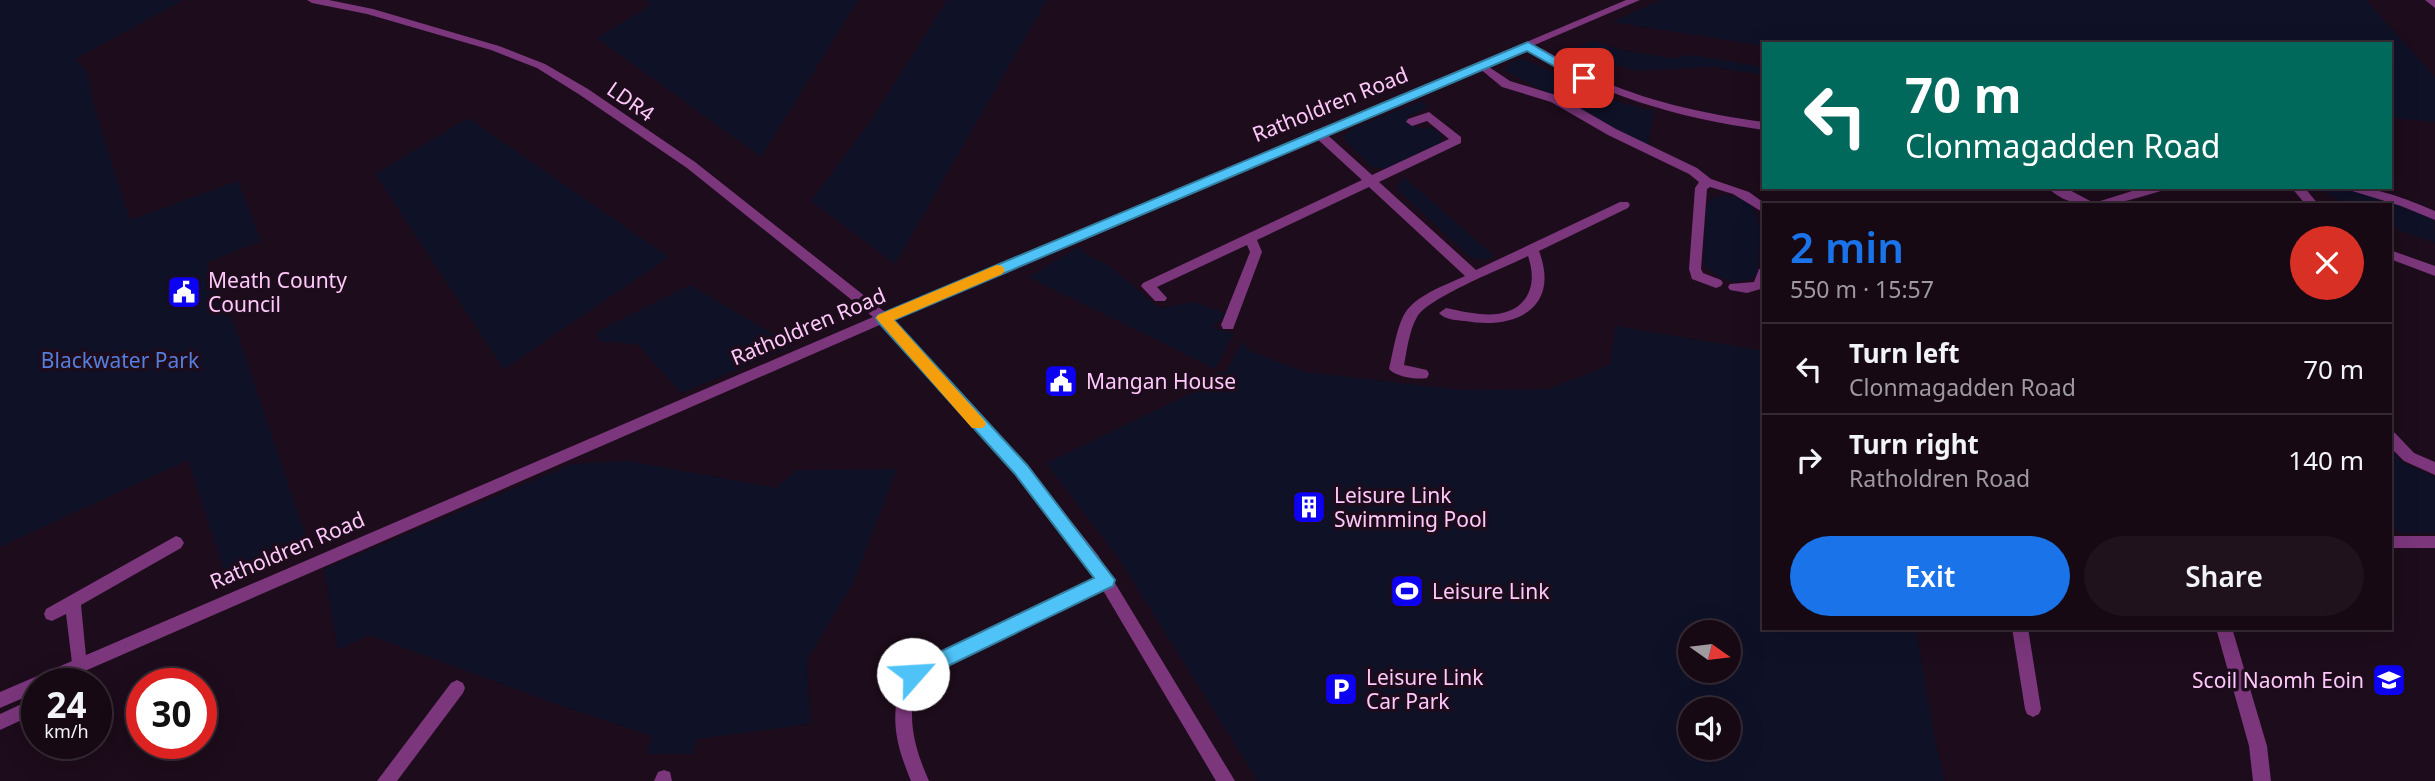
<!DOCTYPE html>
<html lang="en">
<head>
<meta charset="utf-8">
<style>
  :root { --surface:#160914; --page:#1f121d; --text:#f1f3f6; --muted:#9e9aa0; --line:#352a34; --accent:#1a73e8 }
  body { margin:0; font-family:"Noto Sans",sans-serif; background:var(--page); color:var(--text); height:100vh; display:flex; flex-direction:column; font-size:26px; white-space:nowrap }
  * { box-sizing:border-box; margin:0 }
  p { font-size:23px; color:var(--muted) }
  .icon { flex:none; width:38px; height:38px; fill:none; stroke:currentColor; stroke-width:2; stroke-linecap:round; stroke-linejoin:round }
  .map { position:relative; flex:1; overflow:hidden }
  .side { position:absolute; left:1762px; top:203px; width:630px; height:427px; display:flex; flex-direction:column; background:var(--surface); border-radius:0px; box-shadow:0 7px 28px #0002,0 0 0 2px var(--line) }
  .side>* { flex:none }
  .top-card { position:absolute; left:1762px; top:42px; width:630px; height:147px; border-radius:0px; box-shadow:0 7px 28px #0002,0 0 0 2px var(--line); background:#00695c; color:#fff; overflow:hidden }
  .needle { width:46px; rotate:104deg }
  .buttons { position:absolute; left:1678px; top:620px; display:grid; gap:14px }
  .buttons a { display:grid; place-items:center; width:63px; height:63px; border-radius:50%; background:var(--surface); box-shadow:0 7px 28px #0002,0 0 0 2px var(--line); font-size:35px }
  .speed { position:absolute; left:21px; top:668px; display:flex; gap:14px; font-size:35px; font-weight:700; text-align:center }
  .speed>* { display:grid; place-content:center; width:91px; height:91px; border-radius:50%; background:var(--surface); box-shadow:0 7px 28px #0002,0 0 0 2px var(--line); line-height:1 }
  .speed small { font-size:18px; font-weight:400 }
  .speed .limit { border:10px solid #d22; background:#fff; color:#111 }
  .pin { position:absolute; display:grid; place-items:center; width:60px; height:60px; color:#fff; margin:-30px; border-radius:14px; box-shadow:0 4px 10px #0006 }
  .me { position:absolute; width:77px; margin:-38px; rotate:64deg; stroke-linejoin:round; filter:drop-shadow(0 0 5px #0008) }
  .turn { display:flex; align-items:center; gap:24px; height:147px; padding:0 28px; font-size:32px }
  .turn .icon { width:91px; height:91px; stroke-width:2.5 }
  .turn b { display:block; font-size:49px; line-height:60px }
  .round { display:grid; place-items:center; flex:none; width:74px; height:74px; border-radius:37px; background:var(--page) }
  .head { display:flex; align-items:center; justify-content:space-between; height:119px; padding:0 28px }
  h1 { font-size:42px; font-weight:600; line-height:52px; color:var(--accent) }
  .cta { display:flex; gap:14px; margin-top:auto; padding:14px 28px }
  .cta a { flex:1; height:80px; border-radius:42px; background:var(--accent); color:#fff; font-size:28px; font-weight:600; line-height:80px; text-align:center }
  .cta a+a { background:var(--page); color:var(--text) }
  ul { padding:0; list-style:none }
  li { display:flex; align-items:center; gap:21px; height:91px; padding:0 28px; border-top:2px solid var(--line) }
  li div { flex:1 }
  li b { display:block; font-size:26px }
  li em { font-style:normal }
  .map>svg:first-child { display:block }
  .green { fill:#0f1127; fill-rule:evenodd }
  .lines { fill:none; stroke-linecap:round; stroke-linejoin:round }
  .minor { fill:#7b367c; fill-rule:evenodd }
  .tertiary { fill:#7b367c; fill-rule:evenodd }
  .route { fill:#4fc3f7; stroke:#337fa1; stroke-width:2 }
  .slow { fill:#f59e0b }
  .labels { text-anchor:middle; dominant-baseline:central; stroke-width:7; stroke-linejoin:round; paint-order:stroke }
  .street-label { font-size:21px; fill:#ffc8fb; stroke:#1d0c1b }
  .poi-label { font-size:21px; fill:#ffc8fb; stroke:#1d0c1b; text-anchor:start }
  .park-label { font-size:21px; fill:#557edd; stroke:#1d0c1b }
</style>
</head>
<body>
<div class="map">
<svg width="2435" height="781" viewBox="0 0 2435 781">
  <rect width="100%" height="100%" fill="#1d0c1b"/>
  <!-- green -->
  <path class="green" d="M0,0H184L75,59L87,71L93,103L130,220L238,181L261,241L206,263L235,327L306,537L226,576L188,460L0,547Z
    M646,0H858L761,157L597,38L651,5Z
    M947,0H1047L895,264L811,201L872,119Z
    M1661,0H2366L2435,77V122L2391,118L2390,44H1764V46L1612,22Z
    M1594,41L1621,50L1671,58L1693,55L1764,67V75L1712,67L1636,71L1570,50Z
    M1523,59L1622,103L1654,111L1648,146L1504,70L1512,62Z
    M1421,101L1428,107L1406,118L1419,129L1430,127L1441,133V142L1436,145L1385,169L1372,167L1344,140V135L1351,129Z
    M468,118L669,257L504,369L375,174Z
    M1404,177L1494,256L1486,260L1471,258L1399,191L1396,185Z
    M2316,187C2357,187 2396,205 2434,219L2435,243L2391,227L2390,205H2349Z
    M1726,195C1771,199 1758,240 1758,274C1742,288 1717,281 1704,264L1706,205L1713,198Z
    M1078,247L1090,257L1105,263L1160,308L1194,302L1227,314L1212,328L1234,333L1215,369L1029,277Z
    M690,285L793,346L681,393L637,344L598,341V331Z
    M1615,326L1764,351V628H1916L1934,736L1945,781H1258L1119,559L1046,463L1200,389L1218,371L1226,373L1242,341L1250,351L1305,372L1462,390L1549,389L1611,364ZM1690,632H1729V670H1690ZM1690,709H1729V747H1690Z
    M2391,450L2404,463L2435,477V533H2400L2391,526Z
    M629,461L776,488L797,470L897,469L853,583L807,660L810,724L697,739L692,754H647L652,736L545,700L369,635L338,650L324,569L572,464Z"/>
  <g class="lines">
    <!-- minor -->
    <path class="minor" d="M2425,0H2435V8Z
      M1528,43C1550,50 1569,67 1590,76C1646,101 1704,114 1764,122V130C1678,118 1598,95 1524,48L1522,46Z
      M1483,63L1510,81L1559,96L1616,129L1697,168L1711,179L1749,192L1767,205H1764V213L1733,194L1710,187L1707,189L1701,269L1703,273L1721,280L1723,283L1721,286L1716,288L1692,279L1689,269L1695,188L1699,182L1689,174L1608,135L1551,102L1502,87L1479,68V64Z
      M1429,112L1461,137V143L1379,182L1476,270L1620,202H1628L1630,205L1628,208L1539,251C1561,309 1514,330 1465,321C1456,320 1445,320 1439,313L1446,308C1471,313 1507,323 1525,299C1534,286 1533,271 1528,256C1504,268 1429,297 1417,317C1409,331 1407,350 1404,365L1427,370L1429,374L1427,378C1417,380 1396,377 1389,369C1393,353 1397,323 1407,310C1421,293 1446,285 1465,276L1369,187L1257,240L1262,252L1233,329H1223L1221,325L1250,252L1247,245L1157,287L1167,298L1165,301H1155L1141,286L1143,283L1362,180L1314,136V130H1322L1372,175L1449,139L1427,121L1412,126L1406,122L1408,119Z
      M2047,187H2064L2094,203L2145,187H2166L2164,190C2127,201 2079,219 2047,187Z
      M2291,187H2304L2319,205H2306Z
      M2347,187C2378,187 2406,199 2435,211V220L2401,206L2349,190Z
      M2390,250L2435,266V276L2390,259Z
      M1764,267V288L1747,293L1730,290L1728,287L1730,284L1754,282L1759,269Z
      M2390,431L2395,433L2414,453L2435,462V475L2404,461L2390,447Z
      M176,536L181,538L184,543L181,548L81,605L87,666L85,671L79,673L73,671L66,614L52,621L46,619L44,614L46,609Z
      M2390,536H2435V548H2390Z
      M1106,573L1112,575L1114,580L1112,585L919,679C905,715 914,747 929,781H911C894,740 888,711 907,669Z
      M2012,628H2028L2041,709L2039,714L2033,717L2027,714L2025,709Z
      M2216,628H2232L2267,746L2271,781H2253L2249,746Z
      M457,680L463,683L465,688L463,693L397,781H377L451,683Z
      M37,697V713L0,730V714Z
      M664,770L670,772L672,781H654L658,772Z"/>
    <!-- tertiary -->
    <path class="tertiary" d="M307,0H329L373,9L499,46L545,64L588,89L695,162L885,312L1626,0H1640L893,319L1026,465L1098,555L1235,781H1216L1088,565L1016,473L882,324L55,684H37V692L0,708V692L873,317L687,168L580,95L537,68L491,50L367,14L312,3Z"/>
  </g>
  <!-- route -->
  <path class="route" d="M1528,42L1590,78L1588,80H1579L1527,51L894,320L1027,465L1115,580L1113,586L919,680L913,683L906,680L903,674L906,668L1094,578L1015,474L878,322L876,318L878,315Z"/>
  <!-- slow -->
  <path class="slow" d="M997,265L1002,266L1005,270L1002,274L894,320L983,419L986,424L983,428H972L876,318L878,315Z"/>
  <!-- icons -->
  <defs>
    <g id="civic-square" transform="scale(1.75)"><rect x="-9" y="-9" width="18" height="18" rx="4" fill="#0d01f1" stroke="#1d0c1b"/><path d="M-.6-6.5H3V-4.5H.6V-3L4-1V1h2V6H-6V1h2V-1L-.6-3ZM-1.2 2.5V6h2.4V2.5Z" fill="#fff"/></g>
    <g id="building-square" transform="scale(1.75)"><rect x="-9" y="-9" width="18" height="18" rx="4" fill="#0d01f1" stroke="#1d0c1b"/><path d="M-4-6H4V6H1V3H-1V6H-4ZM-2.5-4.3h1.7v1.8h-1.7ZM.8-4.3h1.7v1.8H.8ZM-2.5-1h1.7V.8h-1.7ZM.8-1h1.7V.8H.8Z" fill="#fff"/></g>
    <g id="stadium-square" transform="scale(1.75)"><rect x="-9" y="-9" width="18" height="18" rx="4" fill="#0d01f1" stroke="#1d0c1b"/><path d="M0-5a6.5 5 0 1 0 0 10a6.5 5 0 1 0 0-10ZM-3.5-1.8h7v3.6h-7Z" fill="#fff"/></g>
    <g id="school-square" transform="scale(1.75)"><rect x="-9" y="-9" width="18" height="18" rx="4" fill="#0d01f1" stroke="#1d0c1b"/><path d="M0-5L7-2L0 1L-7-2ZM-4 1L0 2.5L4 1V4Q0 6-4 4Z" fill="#fff"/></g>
    <g id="parking-square" transform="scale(1.75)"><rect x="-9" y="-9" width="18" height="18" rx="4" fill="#0d01f1" stroke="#1d0c1b"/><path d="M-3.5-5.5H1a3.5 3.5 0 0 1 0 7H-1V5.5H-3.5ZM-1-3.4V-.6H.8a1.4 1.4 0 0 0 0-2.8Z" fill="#fff"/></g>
  </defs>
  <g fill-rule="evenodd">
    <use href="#civic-square" x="184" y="292"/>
    <use href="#civic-square" x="1061" y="381"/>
    <use href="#building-square" x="1309" y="507"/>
    <use href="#stadium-square" x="1407" y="591"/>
    <use href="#school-square" x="2389" y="680"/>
    <use href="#parking-square" x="1341" y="689"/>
  </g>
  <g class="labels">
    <!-- street labels -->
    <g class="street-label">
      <text transform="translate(631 101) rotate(35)">LDR4</text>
      <text transform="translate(1330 104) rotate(-22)">Ratholdren Road</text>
      <text transform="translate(808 326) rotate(-23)">Ratholdren Road</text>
      <text transform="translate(287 550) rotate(-23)">Ratholdren Road</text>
    </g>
    <!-- poi labels -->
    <g class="poi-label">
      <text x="208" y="280">Meath County<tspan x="208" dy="24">Council</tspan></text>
      <text x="1086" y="381">Mangan House</text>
      <text x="1334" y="495">Leisure Link<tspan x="1334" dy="24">Swimming Pool</tspan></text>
      <text x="1432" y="591">Leisure Link</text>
      <text x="1366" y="677">Leisure Link<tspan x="1366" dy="24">Car Park</tspan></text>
      <text x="2364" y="680" text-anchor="end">Scoil Naomh Eoin</text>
    </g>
    <!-- park labels -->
    <g class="park-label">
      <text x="120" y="360">Blackwater Park</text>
    </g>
  </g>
</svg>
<div class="buttons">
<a><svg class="needle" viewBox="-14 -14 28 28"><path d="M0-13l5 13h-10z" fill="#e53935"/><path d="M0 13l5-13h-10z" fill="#9e9aa0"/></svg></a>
<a><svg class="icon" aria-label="sound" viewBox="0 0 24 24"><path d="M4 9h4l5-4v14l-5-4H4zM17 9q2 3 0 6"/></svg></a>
</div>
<div class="speed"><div>24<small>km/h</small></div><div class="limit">30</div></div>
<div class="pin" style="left:1584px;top:78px;background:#d93025"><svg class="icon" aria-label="arrive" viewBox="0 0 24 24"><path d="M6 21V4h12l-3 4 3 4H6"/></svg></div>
<svg class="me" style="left:913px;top:674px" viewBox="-20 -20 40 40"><circle r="19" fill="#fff"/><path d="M0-13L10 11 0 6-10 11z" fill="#4fc3f7"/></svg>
<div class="top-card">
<div class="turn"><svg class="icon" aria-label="left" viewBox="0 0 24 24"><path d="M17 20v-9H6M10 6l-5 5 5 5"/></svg><div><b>70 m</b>Clonmagadden Road</div></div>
</div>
<section class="side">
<div class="head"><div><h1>2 min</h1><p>550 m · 15:57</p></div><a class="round" style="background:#d93025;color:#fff"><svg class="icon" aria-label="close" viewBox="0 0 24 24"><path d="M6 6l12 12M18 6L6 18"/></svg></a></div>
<ul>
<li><svg class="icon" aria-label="left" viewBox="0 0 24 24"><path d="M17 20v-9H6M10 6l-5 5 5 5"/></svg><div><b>Turn left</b><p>Clonmagadden Road</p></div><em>70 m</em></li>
<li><svg class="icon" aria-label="right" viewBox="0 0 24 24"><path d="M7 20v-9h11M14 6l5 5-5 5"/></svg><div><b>Turn right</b><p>Ratholdren Road</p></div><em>140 m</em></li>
</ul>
<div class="cta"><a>Exit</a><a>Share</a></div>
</section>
</div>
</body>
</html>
